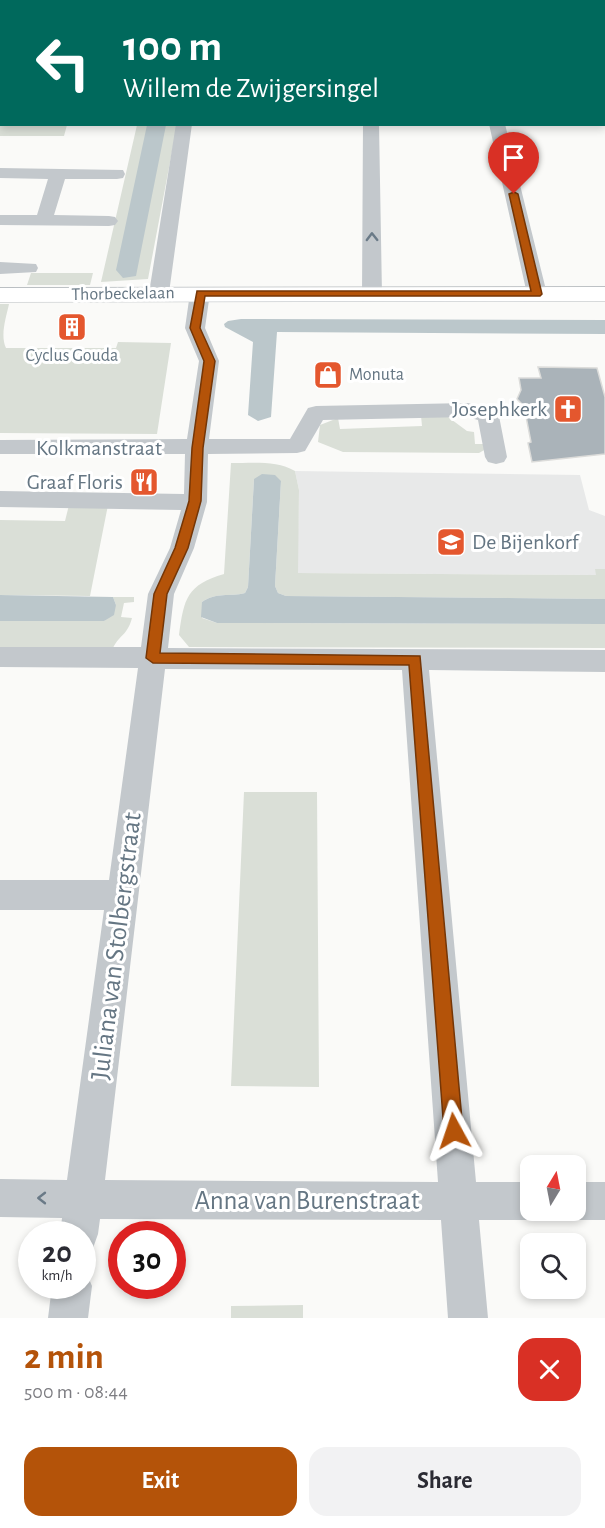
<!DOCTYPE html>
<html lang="en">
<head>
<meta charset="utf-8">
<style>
  :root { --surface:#fff; --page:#f2f2f3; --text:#2b2b33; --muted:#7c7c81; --accent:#b45309 }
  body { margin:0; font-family:"Alegreya Sans",sans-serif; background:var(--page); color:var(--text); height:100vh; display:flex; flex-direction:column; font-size:22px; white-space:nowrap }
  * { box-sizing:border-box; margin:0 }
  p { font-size:20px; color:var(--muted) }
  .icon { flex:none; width:33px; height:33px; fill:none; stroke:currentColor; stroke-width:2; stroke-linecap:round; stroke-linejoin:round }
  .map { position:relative; height:1318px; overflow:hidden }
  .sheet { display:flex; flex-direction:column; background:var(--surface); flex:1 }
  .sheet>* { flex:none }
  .top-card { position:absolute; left:0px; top:0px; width:606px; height:126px; box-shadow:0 3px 9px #0003; background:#00695c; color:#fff; overflow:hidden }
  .needle { width:39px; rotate:10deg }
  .tools { position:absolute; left:520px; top:1155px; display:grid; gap:12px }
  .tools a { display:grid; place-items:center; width:66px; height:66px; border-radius:12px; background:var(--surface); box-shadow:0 3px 9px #0003; font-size:30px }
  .speed { position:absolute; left:18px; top:1221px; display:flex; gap:12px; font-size:30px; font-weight:700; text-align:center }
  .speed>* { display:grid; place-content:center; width:78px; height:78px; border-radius:50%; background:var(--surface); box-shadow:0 3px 9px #0003; line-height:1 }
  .speed small { font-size:15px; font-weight:400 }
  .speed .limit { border:9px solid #d22; background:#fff; color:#111 }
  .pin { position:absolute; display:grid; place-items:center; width:51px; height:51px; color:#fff; margin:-62px -26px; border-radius:50% 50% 50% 0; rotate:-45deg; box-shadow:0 0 6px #0007 }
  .pin .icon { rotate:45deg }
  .me { position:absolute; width:66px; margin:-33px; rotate:355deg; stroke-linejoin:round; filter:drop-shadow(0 0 4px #0008) }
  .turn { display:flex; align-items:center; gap:21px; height:126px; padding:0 24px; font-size:27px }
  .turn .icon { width:78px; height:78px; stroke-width:2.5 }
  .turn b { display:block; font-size:42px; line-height:51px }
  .round { display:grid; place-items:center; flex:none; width:63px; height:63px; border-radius:18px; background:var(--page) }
  .overview { display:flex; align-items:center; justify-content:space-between; height:102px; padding:0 24px }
  h1 { font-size:36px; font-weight:700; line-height:45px; color:var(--accent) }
  .button { display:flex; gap:12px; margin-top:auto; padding:12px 24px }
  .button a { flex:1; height:69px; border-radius:18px; background:var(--accent); color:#fff; font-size:24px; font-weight:700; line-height:69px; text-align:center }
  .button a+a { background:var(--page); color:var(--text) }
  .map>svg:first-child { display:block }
  .built { fill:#e8e9e9 }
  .green { fill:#dadfd7 }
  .water { fill:#bbc7cb }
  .building { fill:#aab3b9; stroke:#dcdcda; stroke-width:1.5 }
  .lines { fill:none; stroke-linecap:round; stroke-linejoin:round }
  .major-casing { stroke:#b5babe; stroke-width:1 }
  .minor { fill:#c3c8cc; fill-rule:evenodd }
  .major { fill:#fff; fill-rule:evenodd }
  .oneway { stroke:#6a7a87 }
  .route { fill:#b45309; stroke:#753606; stroke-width:1.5 }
  .labels { text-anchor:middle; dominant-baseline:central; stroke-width:6; stroke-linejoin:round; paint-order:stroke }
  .far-street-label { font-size:18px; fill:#657683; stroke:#fff }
  .far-poi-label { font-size:18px; fill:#657683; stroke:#fff }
  .poi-label { font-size:22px; fill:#657683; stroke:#fff; text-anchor:end }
  .street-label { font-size:22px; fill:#657683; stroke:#fff }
  .near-street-label { font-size:27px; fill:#657683; stroke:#fff }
</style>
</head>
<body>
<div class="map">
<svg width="605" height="1318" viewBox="0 0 605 1318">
  <rect width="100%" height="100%" fill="#fafaf8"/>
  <!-- built -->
  <path class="built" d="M295,471L580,475L589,510L605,516V569H596L597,575L297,573L299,490Z"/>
  <!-- green -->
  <path class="green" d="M0,113L2,124L67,125L64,136H0Z
    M137,125H177L148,279L101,282Z
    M31,273H93L90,285H27Z
    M0,304H9C6,318 0,335 6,348H116L118,342L171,343L157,434L0,433Z
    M421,416L448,417L467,431L474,432L475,444H487L486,449L479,453L343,452L318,442L320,425L338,418L340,429L422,426Z
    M231,463C252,463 277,460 295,471L299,490L298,573L596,575L595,569H605V599L286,596L278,593L275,586L281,481L254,479L248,587L245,593C229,597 216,592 202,602V618L217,623L605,624V648L189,647L179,635C184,598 187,585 224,574Z
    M69,505H108L90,596L0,595V520L65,521Z
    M113,597H134V602L124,603L121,617L132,618C127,636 120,634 113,648L0,647V621H104L116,605Z
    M244,792H317L319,1087L231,1086Z
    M303,1305V1318H231V1306Z"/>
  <!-- water -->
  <path class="water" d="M147,125H166L136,276L123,278L116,270Z
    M241,319L605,320V334L277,332L271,417L258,421L248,415L253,342L225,327L224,324L228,321Z
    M262,474L275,475L281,481L275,586L278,593L286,596L605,599V624L217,623L201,617L202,602C216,592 229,597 245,593L248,587L254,479Z
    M0,595L113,597L116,605L114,615L104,621H0Z"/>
  <!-- building -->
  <path class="building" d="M538,367L597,368L605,397V454L532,462L528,443L531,442L524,406L517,399L521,390L519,378H541Z"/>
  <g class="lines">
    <!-- major casing -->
    <g class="major-casing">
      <path id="major" d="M605,287V301L0,302V288Z"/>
    </g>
    <!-- minor -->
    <path class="minor" d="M198,0H212L198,2Z
      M0,24H2V32H0Z
      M0,55H2V63H0Z
      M604,75H605V83H604Z
      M0,88H2V98H0Z
      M176,124H192L169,293L166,297H152L149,293Z
      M363,124H379L382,295L379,299H365L362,295Z
      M489,124H505L547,294L544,298H530L527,294Z
      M0,168L123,170L125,174L123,178L117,179H65L54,215L109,216L115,217L118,221L115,225L109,226L0,225V215H37L48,179L0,178Z
      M0,262L36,264L38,268L36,272L0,274Z
      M200,287L207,289L210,293L205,328L219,361L209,439H290L308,408L316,406L468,403L496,411L499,416L507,457L504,462L496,464L488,462L485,457L478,420L467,417L323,420L305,451L297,453L208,454L207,502L194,548L174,594L168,648L605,650V672L429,670L476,1182H531V1210H546L545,1215L531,1220H479L488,1318H448L441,1220L100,1219L98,1234L93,1248L82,1252V1234H60L62,1218L0,1217V1179L67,1180L104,910H0V880H109L138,668L0,667V647H141L148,594L170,548L181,510L0,507V491L184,494L185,454H0V440L187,439L199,361L185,328L190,293L193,289ZM165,669L402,670L438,1182L105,1180Z
      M576,1182H605V1220H576L562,1215L561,1210H576Z
      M82,1270L86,1272L92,1286L88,1318H48L52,1286H82Z"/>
    <!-- major -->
    <use href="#major" class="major"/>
  </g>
  <!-- one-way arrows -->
  <defs><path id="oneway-chevron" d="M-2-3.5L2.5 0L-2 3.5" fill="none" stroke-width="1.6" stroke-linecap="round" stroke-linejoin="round" transform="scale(1.5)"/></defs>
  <g class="oneway">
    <use href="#oneway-chevron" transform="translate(372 237) rotate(-91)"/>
    <use href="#oneway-chevron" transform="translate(42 1198) rotate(-180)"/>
  </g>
  <!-- route -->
  <path class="route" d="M514,192L518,194L542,294L540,296H205L200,328L215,361L203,448L201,501L188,548L167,594L160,653L420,656L463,1131L460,1138L454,1140L447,1138L444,1131L409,665L153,663L146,658L154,594L175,548L189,501L192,448L204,361L190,328L197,291H531L509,194Z"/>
  <!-- icons -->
  <defs>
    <g id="building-square" transform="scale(1.5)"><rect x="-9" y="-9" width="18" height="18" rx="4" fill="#e4572e" stroke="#fff"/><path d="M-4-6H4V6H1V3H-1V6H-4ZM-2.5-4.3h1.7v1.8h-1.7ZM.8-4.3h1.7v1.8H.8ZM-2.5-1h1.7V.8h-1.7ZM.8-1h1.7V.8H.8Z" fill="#fff"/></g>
    <g id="shop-square" transform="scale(1.5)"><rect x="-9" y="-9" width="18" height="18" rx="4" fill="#e4572e" stroke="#fff"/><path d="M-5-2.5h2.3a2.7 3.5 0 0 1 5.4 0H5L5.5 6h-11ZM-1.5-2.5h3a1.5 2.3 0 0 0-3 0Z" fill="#fff"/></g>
    <g id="church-square" transform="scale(1.5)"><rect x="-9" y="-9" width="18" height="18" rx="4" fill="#e4572e" stroke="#fff"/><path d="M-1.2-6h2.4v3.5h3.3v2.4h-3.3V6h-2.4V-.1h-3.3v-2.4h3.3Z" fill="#fff"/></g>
    <g id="restaurant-square" transform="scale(1.5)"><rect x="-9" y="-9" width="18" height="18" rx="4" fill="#e4572e" stroke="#fff"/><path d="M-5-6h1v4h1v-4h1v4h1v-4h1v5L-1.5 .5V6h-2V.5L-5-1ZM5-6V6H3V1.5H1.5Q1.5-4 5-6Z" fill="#fff"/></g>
    <g id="school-square" transform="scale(1.5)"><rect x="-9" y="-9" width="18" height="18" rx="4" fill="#e4572e" stroke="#fff"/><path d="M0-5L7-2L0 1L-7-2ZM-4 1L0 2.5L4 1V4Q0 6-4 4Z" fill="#fff"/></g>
  </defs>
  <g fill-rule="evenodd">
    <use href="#building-square" x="72" y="327"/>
    <use href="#shop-square" x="328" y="375"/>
    <use href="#church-square" x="568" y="409"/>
    <use href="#restaurant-square" x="144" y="482"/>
    <use href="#school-square" x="451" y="542"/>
  </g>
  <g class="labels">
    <!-- far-street labels -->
    <g class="far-street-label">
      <text transform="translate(123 294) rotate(-1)">Thorbeckelaan</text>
    </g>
    <!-- far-poi labels -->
    <g class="far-poi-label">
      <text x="72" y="356">Cyclus Gouda</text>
      <text x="349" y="375" text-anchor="start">Monuta</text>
    </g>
    <!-- poi labels -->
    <g class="poi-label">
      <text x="547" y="409">Josephkerk</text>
      <text x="123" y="482">Graaf Floris</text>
      <text x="472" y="542" text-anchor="start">De Bijenkorf</text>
    </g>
    <!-- street labels -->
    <g class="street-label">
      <text x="99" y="448">Kolkmanstraat</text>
    </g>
    <!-- near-street labels -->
    <g class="near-street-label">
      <text transform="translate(116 946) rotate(-83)">Juliana van Stolbergstraat</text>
      <text x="307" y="1200">Anna van Burenstraat</text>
    </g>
  </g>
</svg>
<div class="tools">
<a><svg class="needle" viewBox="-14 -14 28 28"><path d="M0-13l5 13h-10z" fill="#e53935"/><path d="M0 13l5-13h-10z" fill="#7c7c81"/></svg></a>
<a><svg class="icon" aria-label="search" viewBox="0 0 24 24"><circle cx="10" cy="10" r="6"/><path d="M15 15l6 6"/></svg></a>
</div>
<div class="speed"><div>20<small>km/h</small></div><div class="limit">30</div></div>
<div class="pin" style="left:514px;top:194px;background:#d93025"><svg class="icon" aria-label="arrive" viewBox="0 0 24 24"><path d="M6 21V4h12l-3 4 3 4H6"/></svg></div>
<svg class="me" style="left:454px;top:1131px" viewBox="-20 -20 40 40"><path d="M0-17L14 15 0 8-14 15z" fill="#b45309" stroke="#fff" stroke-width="4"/></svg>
<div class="top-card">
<div class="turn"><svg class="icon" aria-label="left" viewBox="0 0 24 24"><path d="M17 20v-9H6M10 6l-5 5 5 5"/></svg><div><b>100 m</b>Willem de Zwijgersingel</div></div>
</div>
</div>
<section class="sheet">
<div class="overview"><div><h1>2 min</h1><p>500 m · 08:44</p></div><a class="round" style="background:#d93025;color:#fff"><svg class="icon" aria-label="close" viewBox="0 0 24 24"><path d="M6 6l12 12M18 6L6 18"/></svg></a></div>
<div class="button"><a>Exit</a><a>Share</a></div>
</section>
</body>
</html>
